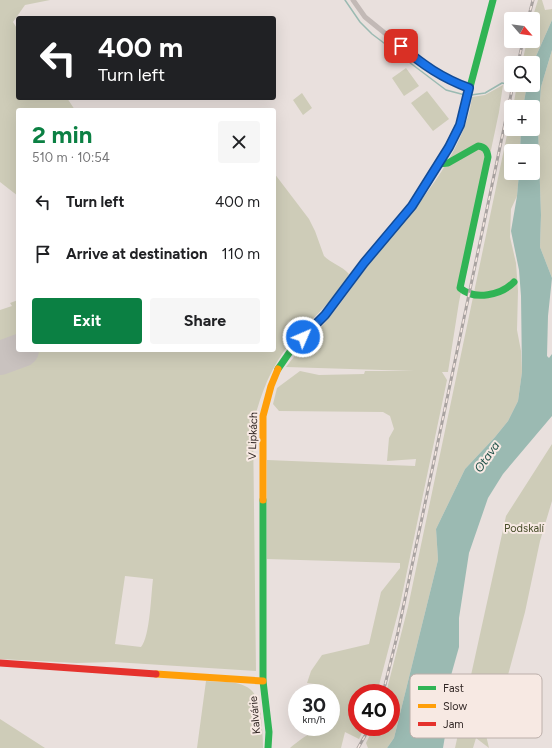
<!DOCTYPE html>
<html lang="en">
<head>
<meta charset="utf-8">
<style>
  :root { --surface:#fff; --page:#f6f6f6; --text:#202124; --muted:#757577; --accent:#0b8043 }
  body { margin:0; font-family:Figtree,sans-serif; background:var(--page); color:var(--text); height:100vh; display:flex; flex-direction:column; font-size:15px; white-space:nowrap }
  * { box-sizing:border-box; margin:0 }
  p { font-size:13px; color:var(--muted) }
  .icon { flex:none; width:22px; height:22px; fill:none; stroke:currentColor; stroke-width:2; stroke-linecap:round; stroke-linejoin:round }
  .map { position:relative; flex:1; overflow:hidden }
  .details { position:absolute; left:16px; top:108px; width:260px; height:244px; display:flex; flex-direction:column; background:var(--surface); border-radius:4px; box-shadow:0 4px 16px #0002 }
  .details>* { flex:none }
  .guide { position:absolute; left:16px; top:16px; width:260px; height:84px; border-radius:4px; box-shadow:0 4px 16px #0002; background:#202124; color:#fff; overflow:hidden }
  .needle { width:26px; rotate:118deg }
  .fabs { position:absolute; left:504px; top:12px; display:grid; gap:8px }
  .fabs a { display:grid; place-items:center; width:36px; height:36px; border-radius:4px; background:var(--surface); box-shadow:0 4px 16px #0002; font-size:20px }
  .speed { position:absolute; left:288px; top:684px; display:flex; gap:8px; font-size:20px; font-weight:700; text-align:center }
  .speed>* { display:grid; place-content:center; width:52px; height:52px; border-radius:50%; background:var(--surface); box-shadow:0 4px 16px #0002; line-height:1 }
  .speed small { font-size:10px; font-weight:400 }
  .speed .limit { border:6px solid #d22; background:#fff; color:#111 }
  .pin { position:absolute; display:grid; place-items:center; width:34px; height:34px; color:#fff; margin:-17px; border-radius:8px; box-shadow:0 2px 6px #0006 }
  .me { position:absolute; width:44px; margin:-22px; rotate:45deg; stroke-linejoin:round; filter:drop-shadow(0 0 3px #0008) }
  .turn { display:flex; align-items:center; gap:14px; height:84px; padding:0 16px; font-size:18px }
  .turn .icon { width:52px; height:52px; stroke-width:2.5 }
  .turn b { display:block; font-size:28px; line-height:34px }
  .round { display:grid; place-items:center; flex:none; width:42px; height:42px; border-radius:4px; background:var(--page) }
  .head { display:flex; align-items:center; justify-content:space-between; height:68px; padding:0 16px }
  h1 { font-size:24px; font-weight:700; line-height:30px; color:var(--accent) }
  .action { display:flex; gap:8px; margin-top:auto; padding:8px 16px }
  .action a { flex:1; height:46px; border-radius:4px; background:var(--accent); color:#fff; font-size:16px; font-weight:700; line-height:46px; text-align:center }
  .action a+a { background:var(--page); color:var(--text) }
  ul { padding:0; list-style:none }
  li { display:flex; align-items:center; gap:12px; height:52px; padding:0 16px }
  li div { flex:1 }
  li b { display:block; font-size:15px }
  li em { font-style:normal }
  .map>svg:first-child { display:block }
  .green { fill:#ceccb8; fill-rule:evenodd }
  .water { fill:#9bbab2 }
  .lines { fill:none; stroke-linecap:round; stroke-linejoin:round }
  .stream { stroke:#9bbab2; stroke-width:1.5 }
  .runway { stroke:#c9c2bf; stroke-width:34 }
  .street { stroke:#c2b9b6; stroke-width:5 }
  .fast { stroke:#30b455; stroke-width:7 }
  .slow { stroke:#ff9f0a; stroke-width:7 }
  .jam { stroke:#e5322d; stroke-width:7 }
  .rail-casing { stroke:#a9a3a1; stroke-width:3 }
  .rail { stroke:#f7e9e3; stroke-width:1.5; stroke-dasharray:4.5; stroke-linecap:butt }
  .route-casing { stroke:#114b97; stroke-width:10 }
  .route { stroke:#1a73e8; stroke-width:7 }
  .labels { text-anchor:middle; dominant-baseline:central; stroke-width:4; stroke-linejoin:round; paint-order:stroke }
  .street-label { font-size:11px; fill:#322725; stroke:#f7e9e3 }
  .park-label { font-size:11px; fill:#494e2b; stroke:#f7e9e3 }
  .water-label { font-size:12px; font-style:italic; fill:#1e5048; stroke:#f7e9e3 }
  .key { fill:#f7e9e3; stroke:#bcafaa; stroke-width:1 }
  .key-label { font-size:11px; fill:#322725 }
</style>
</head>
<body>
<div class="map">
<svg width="552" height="748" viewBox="0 0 552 748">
  <rect width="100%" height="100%" fill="#e9e0dd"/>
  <!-- green -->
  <path class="green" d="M0,0H50L25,5L13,22L18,30V98H67L75,110H18V196L0,182Z
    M538,0H542L545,10L552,9V20L533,63H522L527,41H533L532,19Z
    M552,50V278L540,247L541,215L538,127L541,87Z
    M406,68L419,86L404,96L392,78Z
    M503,85L499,112L459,302L448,372H442L447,380L400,605L377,693H357V727H365L359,739L345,732L341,748H290C308,733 315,730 335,724L334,698L323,685L307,683L311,671L322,655L369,644L381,592L400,568V563L267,559V460L415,466L416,459L387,461L389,438L394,429L390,416L383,412L279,411L273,404L277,388L300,371L319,375L364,374L365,371H414L286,367C299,349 315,335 328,319C344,300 357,279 372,261C408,216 465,156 472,97L485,95Z
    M517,85H527L523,107H513Z
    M427,91L449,119L433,131L411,103Z
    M302,93L312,108L303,115L293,100Z
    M511,116V129H521L520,151H511V173H519L517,196L511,209L510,237L516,263L518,291L517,330L521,351L522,372L518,401L508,421L495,437L465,469L436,529L438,560L394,738L387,748H368L366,743L374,727H391V693H386L408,607Z
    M274,173L309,219L315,231L324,256C331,263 342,266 349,274C336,299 309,321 291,342C271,366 260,395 253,425L256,671L114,662L76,663L0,659V310L12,306L10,303L18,300V350H274ZM125,576L153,579C151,594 150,637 141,647L115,644Z
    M552,444V501L540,541L525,612L508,675L498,699L483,722L489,748L476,738L473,748H455L506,516Z
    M206,681C237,683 258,679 261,717C262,727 263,738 263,748H197Z
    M0,719L45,748H0Z"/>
  <!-- water -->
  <path class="water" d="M552,20V50L541,87L538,127L541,215L540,247L552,278L548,316L547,356L549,358L552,354V416L503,474L488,498L469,553L459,618V647L450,679L443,725L446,730L443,748H387L394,738L438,560L436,529L465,469L495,437L508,421L518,401L522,372L521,296L519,270L511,231L517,196L519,173H533V151H520L521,129H533V107H523L527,85H533V63Z"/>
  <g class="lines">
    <!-- stream -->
    <path class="stream" d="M345,0L360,22L372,34L446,90L465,95
      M512,85L528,88
      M471,95L485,93L502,83L511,85"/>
    <!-- runway -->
    <path class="runway" d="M0,358L22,350"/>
    <!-- street -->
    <path class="street" d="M353,0L365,17L424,65L446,80L469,89"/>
    <!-- fast -->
    <path class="fast" d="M439,164L448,163L478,146C485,147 487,150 488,157L460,288C475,301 501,295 514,282
      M278,369L294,346L325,315L364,263L412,206L449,147L460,125L493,0
      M263,500V681L269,732L268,748"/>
    <!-- slow -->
    <path class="slow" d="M263,500V416L271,386L278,369
      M156,674L263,681"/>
    <!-- jam -->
    <path class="jam" d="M0,663L156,674"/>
    <!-- rail casing -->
    <g class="rail-casing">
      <path id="rail" d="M528,19L533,0
        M518,63L523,41
        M383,693L398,632L513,85
        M358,748L370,727"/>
    </g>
    <!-- rail -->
    <use href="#rail" class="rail"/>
  </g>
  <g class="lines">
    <!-- route casing -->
    <g class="route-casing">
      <path id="route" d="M303,337L325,315L364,263L412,206L449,147L460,125L469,88C442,78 423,65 401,46"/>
    </g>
    <!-- route -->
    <use href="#route" class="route"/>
  </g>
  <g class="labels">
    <!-- street labels -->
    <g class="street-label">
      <text transform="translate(253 436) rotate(-88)">V Lipkách</text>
      <text transform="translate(255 715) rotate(-95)">Kalvárie</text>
    </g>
    <!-- park labels -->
    <g class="park-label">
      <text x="524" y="528">Podskalí</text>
    </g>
    <!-- water labels -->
    <g class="water-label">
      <text transform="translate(487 457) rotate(-55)">Otava</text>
    </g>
  </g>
  <!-- legend -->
  <rect x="410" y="674" width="132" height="64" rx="6" class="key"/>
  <rect x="418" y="686" width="18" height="4" fill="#30b455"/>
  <rect x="418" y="704" width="18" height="4" fill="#ff9f0a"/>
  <rect x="418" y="722" width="18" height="4" fill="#e5322d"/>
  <g class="key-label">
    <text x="443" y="692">Fast</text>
    <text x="443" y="710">Slow</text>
    <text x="443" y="728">Jam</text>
  </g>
</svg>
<div class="fabs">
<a><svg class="needle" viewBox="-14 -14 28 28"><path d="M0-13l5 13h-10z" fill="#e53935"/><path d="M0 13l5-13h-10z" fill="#757577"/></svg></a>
<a><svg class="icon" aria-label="search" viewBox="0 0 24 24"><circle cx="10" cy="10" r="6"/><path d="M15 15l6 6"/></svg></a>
<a>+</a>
<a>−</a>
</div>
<div class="speed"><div>30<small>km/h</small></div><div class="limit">40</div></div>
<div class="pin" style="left:401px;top:46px;background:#d93025"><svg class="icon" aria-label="arrive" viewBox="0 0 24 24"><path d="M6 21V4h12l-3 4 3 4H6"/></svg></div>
<svg class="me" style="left:303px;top:337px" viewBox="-20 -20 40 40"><circle r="17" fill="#1a73e8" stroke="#fff" stroke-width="3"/><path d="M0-11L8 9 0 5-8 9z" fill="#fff"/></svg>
<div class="guide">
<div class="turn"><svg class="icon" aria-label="left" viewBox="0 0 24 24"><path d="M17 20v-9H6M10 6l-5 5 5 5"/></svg><div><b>400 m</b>Turn left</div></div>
</div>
<section class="details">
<div class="head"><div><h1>2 min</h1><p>510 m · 10:54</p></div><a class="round"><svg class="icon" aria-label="close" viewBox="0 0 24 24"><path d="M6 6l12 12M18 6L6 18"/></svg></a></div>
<ul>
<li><svg class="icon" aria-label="left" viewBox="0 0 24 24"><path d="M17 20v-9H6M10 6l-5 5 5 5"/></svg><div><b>Turn left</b></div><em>400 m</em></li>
<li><svg class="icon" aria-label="arrive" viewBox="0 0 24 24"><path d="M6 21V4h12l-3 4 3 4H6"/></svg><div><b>Arrive at destination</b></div><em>110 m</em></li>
</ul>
<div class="action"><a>Exit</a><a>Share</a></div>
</section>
</div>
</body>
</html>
